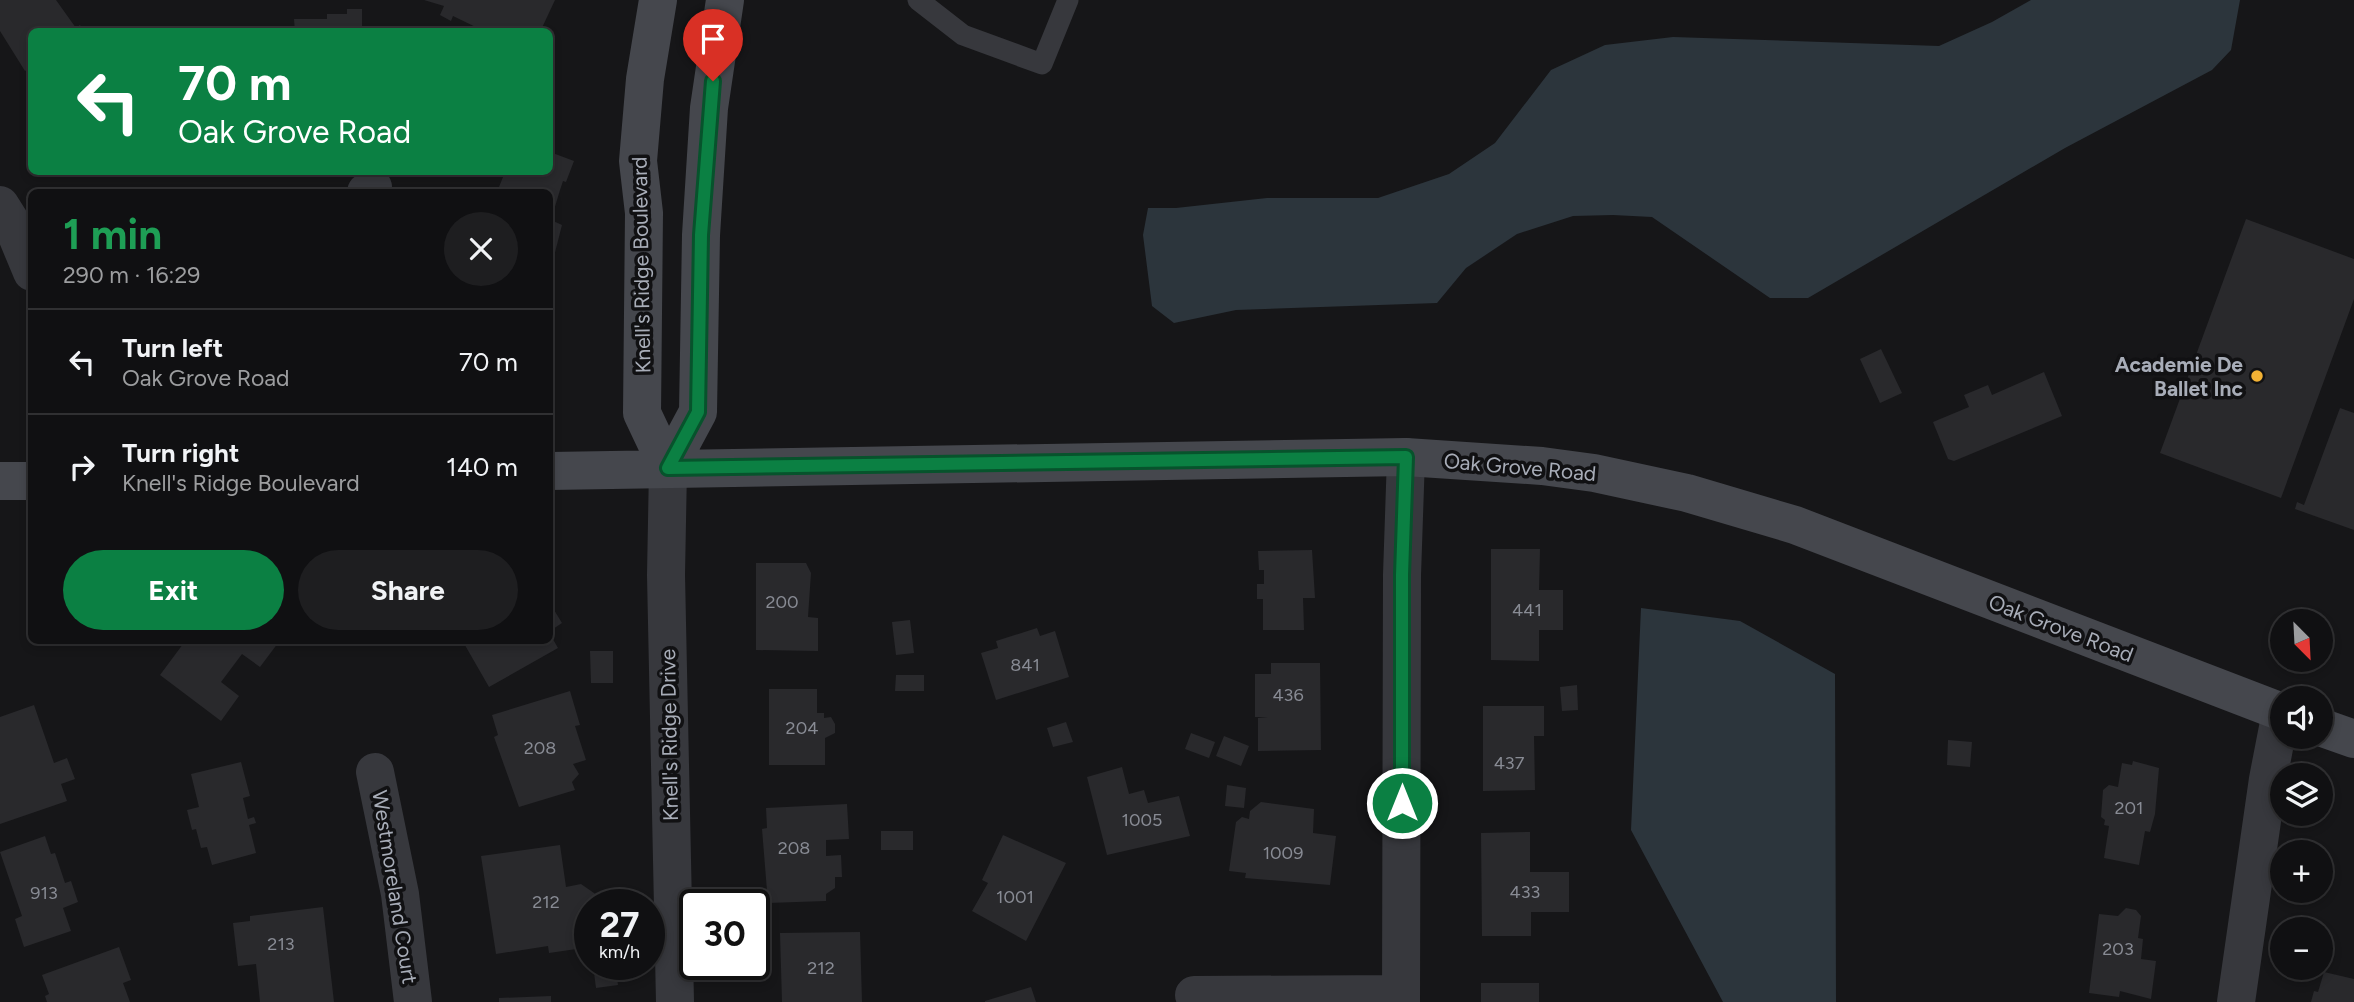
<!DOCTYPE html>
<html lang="en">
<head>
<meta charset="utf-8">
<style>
  :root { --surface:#101012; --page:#1e1e20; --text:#f1f3f6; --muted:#9c9d9f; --line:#303032; --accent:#0b8043 }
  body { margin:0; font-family:Figtree,sans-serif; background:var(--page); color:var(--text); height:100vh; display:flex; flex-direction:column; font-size:26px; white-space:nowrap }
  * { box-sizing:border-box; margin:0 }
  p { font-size:23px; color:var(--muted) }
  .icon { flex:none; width:38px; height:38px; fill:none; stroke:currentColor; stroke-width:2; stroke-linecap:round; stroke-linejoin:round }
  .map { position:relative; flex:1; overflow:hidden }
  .details { position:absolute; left:28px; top:189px; width:525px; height:455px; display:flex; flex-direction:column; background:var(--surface); border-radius:10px; box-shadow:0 4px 10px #0003,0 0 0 2px var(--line) }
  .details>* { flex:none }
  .hud { position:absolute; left:28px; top:28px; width:525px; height:147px; border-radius:10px; box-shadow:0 4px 10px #0003,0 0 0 2px var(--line); background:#0b8043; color:#fff; overflow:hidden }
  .needle { width:46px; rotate:156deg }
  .buttons { position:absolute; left:2270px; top:609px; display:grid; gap:14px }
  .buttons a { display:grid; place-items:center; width:63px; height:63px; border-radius:50%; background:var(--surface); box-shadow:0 4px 10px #0003,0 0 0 2px var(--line); font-size:35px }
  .speed { position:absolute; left:574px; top:889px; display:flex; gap:14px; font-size:35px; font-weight:700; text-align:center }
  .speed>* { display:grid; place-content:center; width:91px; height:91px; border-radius:50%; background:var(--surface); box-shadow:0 4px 10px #0003,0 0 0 2px var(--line); line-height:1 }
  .speed small { font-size:18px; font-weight:400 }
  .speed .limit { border:4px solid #111; border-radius:10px; background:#fff; color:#111 }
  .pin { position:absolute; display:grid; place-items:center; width:60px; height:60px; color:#fff; margin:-72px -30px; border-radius:50% 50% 50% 0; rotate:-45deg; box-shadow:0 0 7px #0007 }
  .pin .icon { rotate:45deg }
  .me { position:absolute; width:77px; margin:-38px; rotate:0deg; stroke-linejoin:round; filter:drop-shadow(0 0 5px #0008) }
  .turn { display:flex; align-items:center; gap:24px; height:147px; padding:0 35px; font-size:32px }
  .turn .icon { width:91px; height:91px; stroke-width:2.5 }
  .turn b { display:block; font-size:49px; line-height:60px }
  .round { display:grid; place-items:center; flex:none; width:74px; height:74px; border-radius:37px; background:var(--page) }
  .head { display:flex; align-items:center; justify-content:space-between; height:119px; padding:0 35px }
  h1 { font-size:42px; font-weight:700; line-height:52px; color:#1e9e55 }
  .primary-button { display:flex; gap:14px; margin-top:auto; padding:14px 35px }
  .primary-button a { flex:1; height:80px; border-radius:42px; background:var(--accent); color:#fff; font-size:28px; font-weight:700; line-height:80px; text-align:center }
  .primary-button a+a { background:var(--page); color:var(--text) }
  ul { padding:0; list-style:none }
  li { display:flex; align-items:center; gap:21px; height:105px; padding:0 35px; border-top:2px solid var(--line) }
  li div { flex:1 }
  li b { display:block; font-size:26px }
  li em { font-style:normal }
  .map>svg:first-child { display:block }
  .water { fill:#2c353c }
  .building { fill:#29292c }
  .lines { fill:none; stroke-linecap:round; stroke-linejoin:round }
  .lane { stroke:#37383d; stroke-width:21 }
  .street { stroke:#37383d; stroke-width:38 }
  .secondary { stroke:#45474d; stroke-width:38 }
  .route-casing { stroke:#07532c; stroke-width:18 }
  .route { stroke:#0b8043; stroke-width:12 }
  .poi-dot { fill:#f2b134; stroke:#111113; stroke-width:2.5 }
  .labels { text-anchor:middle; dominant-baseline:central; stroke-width:7; stroke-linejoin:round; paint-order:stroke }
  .number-label { font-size:18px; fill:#888b94 }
  .street-label { font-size:21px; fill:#a8adb8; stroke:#111113 }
  .poi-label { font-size:21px; font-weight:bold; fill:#a8adb8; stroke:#111113; text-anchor:end }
</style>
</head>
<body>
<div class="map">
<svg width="2354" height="1002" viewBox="0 0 2354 1002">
  <rect width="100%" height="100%" fill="#161618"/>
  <!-- water -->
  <path class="water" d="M2031,0H2240L2231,50L2212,70L2065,148L1808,298H1770L1652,217L1613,215L1573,216L1517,234L1466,268L1437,303L1236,310L1174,323L1152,306L1143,235L1148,208H1176L1267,198H1378L1449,174L1495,143L1551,70L1605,45L1673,37L1939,46L1992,22Z
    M1641,608L1740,621L1835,674L1836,1002H1723L1631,830Z"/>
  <!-- building -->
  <path class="building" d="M0,0H56L76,28L80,25L84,32H32V67L25,71L0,31Z
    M424,0H555L540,32H486L453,16L451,21L440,15L444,6Z
    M347,9H362V32H295L294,19H327V14H347Z
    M550,152L574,161L566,182L563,181L560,190L551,220L562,225L550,272V192H497L505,172H550Z
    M2246,219L2354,259V299L2281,498L2160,453Z
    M1881,349L1902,393L1880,403L1860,359Z
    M2044,372L2062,416L1954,461L1948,459L1933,422L1969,407L1964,395L1988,385L1992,395Z
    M2340,408L2354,413V530L2295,509L2297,502L2304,505Z
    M1491,549H1540L1539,590H1563V630H1539V661L1491,660Z
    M1312,550L1315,598H1303L1304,630H1263V599H1257V584H1264V570H1259L1258,551Z
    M756,563H806L811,573L808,617L818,618V651L756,650Z
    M551,605L562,623L550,631V606Z
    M910,620L914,653L896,655L892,622Z
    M1037,628L1040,636L1055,631L1069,677L996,700L981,653L998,648L996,641Z
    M550,634L558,648L489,687L462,640H550Z
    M186,640H275L278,643L260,667L242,654L221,682L239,696L221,721L160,675Z
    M590,651H613V683H591Z
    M1271,663H1320L1321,750L1258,751V718L1268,717H1255V674H1271Z
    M896,675H924V691H895Z
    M1577,685L1578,710L1562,711L1560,687Z
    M769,689H817V713H824V718L831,717L835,724V733L825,738V765H769Z
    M570,691L580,725L575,726L586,760L573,764L579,774L572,782L575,790L519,807L494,737L498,735L492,715Z
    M34,705L54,763L67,758L75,779L61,784L67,801L0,824V717Z
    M1483,706H1544V736H1534L1535,790L1483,791Z
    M1066,722L1073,742L1053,747L1047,728Z
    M1191,733L1215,742L1209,758L1185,749Z
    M1224,736L1249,746L1241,766L1216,756Z
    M1948,740L1972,742L1970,767L1947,765Z
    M2133,761L2159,768L2155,814L2150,832L2145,831L2139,865L2104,858L2109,826L2104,825L2105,820L2101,817L2103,790L2109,785L2118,787L2122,763L2132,765Z
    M241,762L250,796L243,798L248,819L254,817L256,823L249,825L256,853L212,865L207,847L201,848L196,829L192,830L187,810L199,807L191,774Z
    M1122,767L1129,794L1144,790L1148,803L1179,796L1190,836L1107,855L1087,777Z
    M1227,785L1246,788L1244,808L1225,806Z
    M1261,802L1314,809L1313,833L1336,836L1330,885L1245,878L1246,873L1229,871L1236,822L1242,817L1249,819L1250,811Z
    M847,804L849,839L826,840V856L841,855L842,877H835V888L826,894V901L768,903L762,829L767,828L766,808Z
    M881,831H913V850H881Z
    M1530,832V872H1569V912H1531V936H1482L1481,833Z
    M1003,835L1066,863L1026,941L972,911L988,883L982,880Z
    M45,836L51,854L55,853L65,883L71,881L78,902L63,908L71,931L24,947L15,919L22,916L0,852Z
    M560,845L566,887L581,884L604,900L605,905H590V947L549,953L548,946L496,954L481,856Z
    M323,907L334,1002H260L256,964L238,966L233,923L250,921V916Z
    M2126,908L2136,910L2141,916L2138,938L2143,939L2141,959L2156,961L2151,999L2120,991L2119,997L2089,993L2099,914L2118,916Z
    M860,932L862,1002H782L780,933Z
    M119,947L131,980L123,983L130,1002H47L45,996L49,994L42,975Z
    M615,964L618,985L596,988L593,965Z
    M2324,972L2354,979V1002H2311L2314,991L2318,992Z
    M1481,983H1539V1002H1481Z
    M1031,987L1036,1002H985V1001Z
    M551,996V1002H499V998Z"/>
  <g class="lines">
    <!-- lane -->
    <path class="lane" d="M918,0L963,35L1042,64L1068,0"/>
    <!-- street -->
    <path class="street" d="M366,192L373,187
      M0,205L12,224L32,272
      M668,468L666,575L675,1002
      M375,772L400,894L413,1002
      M1194,995L1401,994
      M1401,1002L1402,575L1406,457
      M2236,1002L2268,779L2281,712"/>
    <!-- secondary -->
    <path class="secondary" d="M658,0L645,79L638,161L644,213L642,413L668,468
      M668,468L698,412L701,235L709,108L725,0
      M550,471L1406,457L1542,466L1594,473L1687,493L1795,525L2282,712
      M0,481H32
      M2320,727L2354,739"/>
  </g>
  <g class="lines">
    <!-- route casing -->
    <g class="route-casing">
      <path id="route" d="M713,81L701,235L698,412L668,468L1406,457L1402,575V803"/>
    </g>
    <!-- route -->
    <use href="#route" class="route"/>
  </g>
  <!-- markers -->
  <circle class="poi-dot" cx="2257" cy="376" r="7"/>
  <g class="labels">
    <!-- number labels -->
    <g class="number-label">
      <text x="782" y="602">200</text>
      <text x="1527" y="610">441</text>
      <text x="1025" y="665">841</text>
      <text x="1288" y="695">436</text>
      <text x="802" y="728">204</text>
      <text x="540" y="748">208</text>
      <text x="1509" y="763">437</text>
      <text x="2129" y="808">201</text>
      <text x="1142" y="820">1005</text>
      <text x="794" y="848">208</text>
      <text x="1283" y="853">1009</text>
      <text x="1525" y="892">433</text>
      <text x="44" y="893">913</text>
      <text x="1015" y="897">1001</text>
      <text x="546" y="902">212</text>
      <text x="281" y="944">213</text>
      <text x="2118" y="949">203</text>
      <text x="821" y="968">212</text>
    </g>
    <!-- street labels -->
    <g class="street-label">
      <text transform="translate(641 265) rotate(-91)">Knell's Ridge Boulevard</text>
      <text transform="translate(1520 467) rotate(5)">Oak Grove Road</text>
      <text transform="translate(2061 628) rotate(21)">Oak Grove Road</text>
      <text transform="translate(669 735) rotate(-91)">Knell's Ridge Drive</text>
      <text transform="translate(395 887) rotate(81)">Westmoreland Court</text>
    </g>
    <!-- poi labels -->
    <g class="poi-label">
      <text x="2243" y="364">Academie De<tspan x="2243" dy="24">Ballet Inc</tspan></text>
    </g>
  </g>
</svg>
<div class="buttons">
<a><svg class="needle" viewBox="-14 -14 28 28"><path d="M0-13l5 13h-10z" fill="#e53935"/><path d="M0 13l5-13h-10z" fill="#9c9d9f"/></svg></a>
<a><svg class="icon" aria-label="sound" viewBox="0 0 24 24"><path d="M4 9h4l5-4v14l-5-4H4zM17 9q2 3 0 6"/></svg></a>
<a><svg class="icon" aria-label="layers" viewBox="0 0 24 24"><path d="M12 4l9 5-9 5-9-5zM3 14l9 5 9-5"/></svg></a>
<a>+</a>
<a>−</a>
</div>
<div class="speed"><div>27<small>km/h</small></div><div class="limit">30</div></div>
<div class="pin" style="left:713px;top:81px;background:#d93025"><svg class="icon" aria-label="arrive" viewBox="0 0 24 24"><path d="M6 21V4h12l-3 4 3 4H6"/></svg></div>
<svg class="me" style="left:1402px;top:803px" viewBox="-20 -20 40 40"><circle r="17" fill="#0b8043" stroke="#fff" stroke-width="3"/><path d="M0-11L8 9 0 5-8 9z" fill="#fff"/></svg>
<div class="hud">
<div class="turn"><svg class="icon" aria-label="left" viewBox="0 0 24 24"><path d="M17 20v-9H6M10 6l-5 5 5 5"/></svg><div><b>70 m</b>Oak Grove Road</div></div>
</div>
<section class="details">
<div class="head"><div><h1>1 min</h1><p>290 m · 16:29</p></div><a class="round"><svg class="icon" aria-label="close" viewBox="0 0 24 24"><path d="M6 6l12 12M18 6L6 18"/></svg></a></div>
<ul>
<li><svg class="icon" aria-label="left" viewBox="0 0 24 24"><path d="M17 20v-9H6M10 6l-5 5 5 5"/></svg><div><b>Turn left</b><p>Oak Grove Road</p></div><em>70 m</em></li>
<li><svg class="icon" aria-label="right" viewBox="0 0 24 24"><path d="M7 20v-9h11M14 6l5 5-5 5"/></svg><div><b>Turn right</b><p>Knell's Ridge Boulevard</p></div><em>140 m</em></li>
</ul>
<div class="primary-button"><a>Exit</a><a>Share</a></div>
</section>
</div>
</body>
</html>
